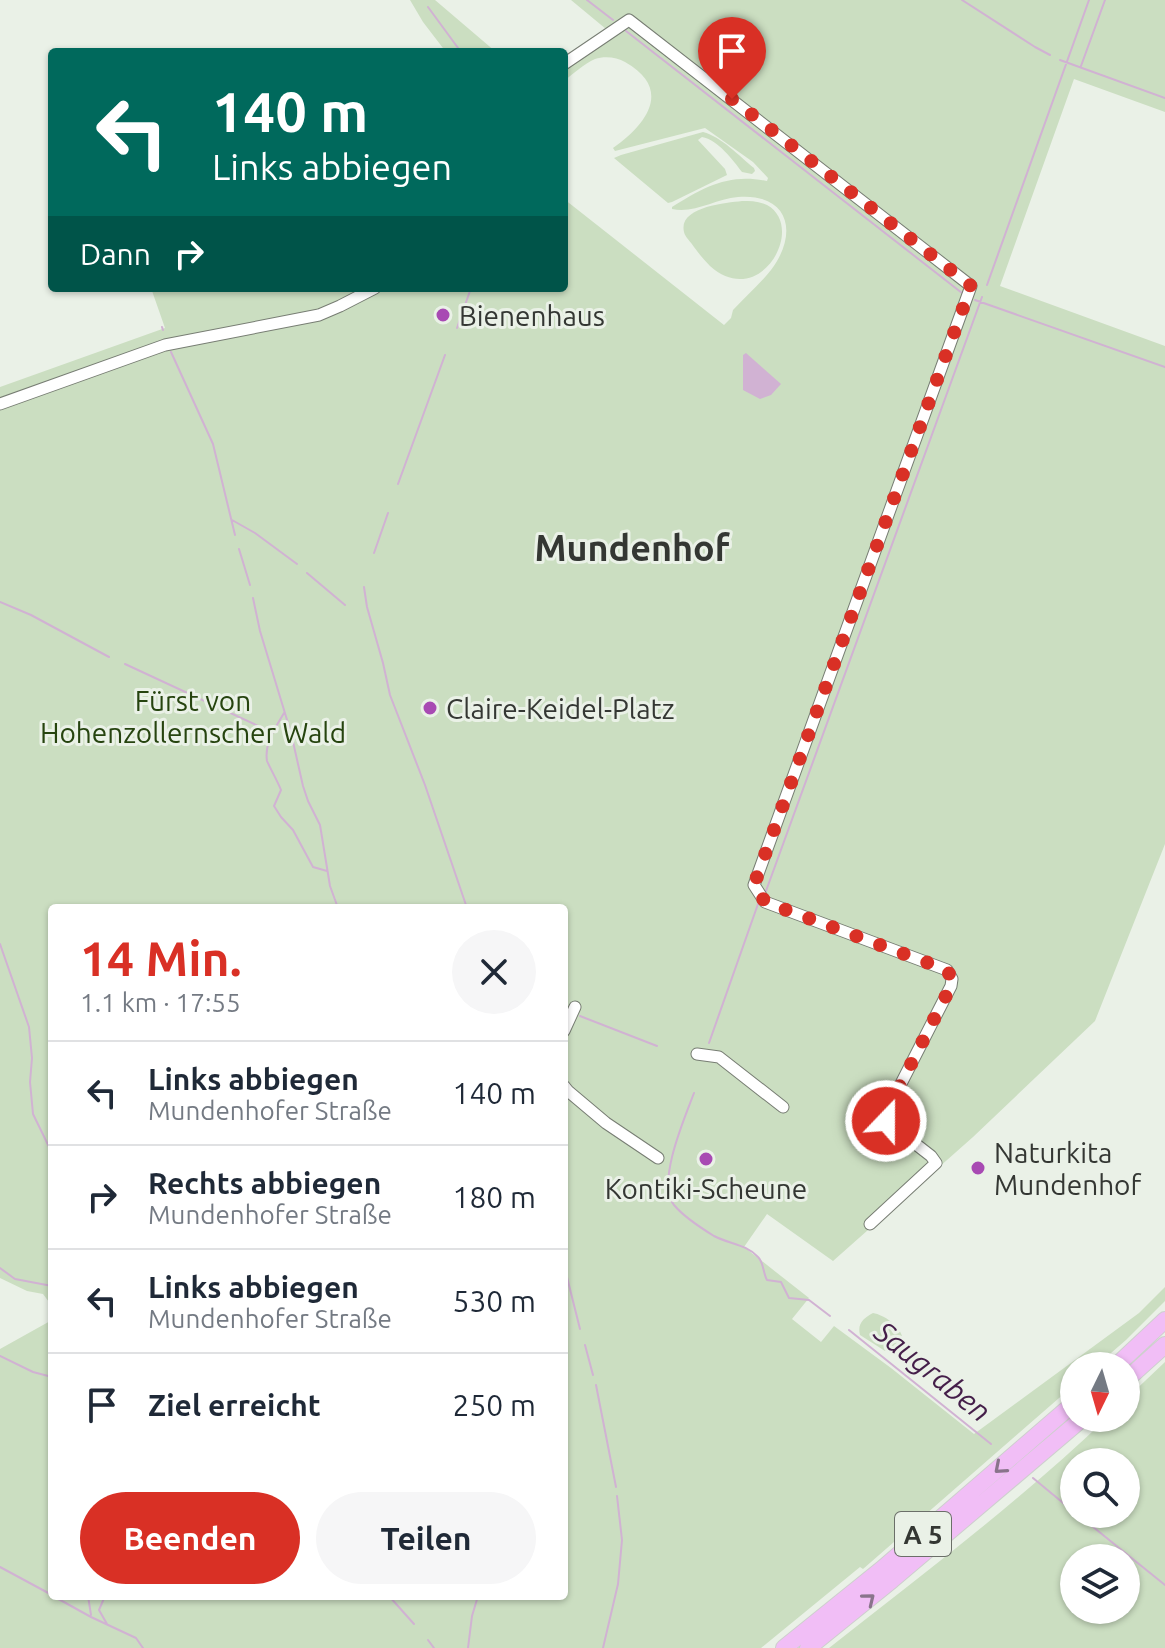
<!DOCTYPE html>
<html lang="de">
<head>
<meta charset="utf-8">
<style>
  :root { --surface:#fff; --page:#f6f6f7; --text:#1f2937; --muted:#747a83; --line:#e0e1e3; --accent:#d93025 }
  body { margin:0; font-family:Ubuntu,sans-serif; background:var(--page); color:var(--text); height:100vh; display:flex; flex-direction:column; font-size:30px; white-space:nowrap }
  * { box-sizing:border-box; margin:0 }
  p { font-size:26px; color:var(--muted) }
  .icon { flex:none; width:44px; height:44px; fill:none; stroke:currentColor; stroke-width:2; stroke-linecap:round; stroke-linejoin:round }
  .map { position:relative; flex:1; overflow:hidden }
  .panel { position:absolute; left:48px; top:904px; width:520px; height:696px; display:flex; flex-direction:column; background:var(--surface); border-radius:8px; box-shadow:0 2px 6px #0004 }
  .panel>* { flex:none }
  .hud { position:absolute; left:48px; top:48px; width:520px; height:244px; border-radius:8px; box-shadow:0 2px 6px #0004; background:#00695c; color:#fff; overflow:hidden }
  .needle { width:52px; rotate:185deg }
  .fabs { position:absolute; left:1060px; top:1352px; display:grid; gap:16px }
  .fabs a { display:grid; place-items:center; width:80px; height:80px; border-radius:50%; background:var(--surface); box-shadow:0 2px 6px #0004; font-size:40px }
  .pin { position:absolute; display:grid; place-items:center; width:68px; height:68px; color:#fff; margin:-82px -34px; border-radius:50% 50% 50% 0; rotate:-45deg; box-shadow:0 0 8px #0007 }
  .pin .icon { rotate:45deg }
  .me { position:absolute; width:88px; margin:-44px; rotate:22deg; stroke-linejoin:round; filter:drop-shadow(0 0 6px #0008) }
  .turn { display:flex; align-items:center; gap:28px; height:168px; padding:0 32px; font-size:36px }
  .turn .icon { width:104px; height:104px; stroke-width:2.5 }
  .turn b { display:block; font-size:56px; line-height:68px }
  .then { display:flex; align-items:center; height:76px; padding:0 32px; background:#0003; gap:16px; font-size:30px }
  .round { display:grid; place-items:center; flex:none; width:84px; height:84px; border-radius:42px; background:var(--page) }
  .overview { display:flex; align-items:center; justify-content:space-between; height:136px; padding:0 32px }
  h1 { font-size:48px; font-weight:700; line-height:60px; color:var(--accent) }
  .action { display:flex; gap:16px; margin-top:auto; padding:16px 32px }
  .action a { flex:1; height:92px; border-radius:48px; background:var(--accent); color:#fff; font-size:32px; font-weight:700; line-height:92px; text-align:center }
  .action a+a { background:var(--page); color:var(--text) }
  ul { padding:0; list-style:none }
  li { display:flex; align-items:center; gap:24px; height:104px; padding:0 32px; border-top:2px solid var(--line) }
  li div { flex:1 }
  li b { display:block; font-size:30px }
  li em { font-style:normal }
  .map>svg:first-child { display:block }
  .green { fill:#cbdec1; fill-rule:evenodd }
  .water { fill:#d1b2d3 }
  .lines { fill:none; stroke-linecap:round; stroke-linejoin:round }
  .stream { stroke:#d1b2d3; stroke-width:2 }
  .minor-casing { stroke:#777d73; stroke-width:13 }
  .highway-casing { stroke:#cecfce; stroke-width:18 }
  .minor { stroke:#fff; stroke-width:11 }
  .highway { stroke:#f1bef6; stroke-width:16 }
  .oneway { stroke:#89748b }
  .route { stroke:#d93025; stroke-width:14; stroke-dasharray:0 25.2 }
  .poi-dot { fill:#a84ab3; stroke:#eaf1e7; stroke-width:3 }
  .labels { text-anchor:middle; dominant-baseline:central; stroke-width:6; stroke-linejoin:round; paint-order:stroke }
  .shield { fill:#eaf1e7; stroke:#6b6f69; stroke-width:2 }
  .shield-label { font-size:26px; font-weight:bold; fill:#343733 }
  .poi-label { font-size:28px; fill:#343733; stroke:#eaf1e7; text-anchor:start }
  .park-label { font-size:28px; fill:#26440f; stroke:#eaf1e7 }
  .water-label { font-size:30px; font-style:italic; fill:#441e49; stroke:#eaf1e7 }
  .district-label { font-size:36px; font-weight:bold; fill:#343733; stroke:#eaf1e7 }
</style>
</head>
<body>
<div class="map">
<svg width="1165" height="1648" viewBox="0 0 1165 1648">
  <rect width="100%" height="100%" fill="#eaf1e7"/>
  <!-- green -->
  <path class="green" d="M410,0H435L496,52H446L423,22Z
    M571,0H1165V112L1074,79L1000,286L1165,346V844L1095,1021L973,1137L833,1261L767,1214L744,1247L809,1298L792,1319L821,1342L834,1326L891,1368L974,1434L1139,1313L1165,1287V1301L1126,1340L1096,1366H1074V1385L863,1569L860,1567L761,1648H0V1349L52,1320V1596H564V908H52V1306L43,1294L27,1291L0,1278V387L165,328L151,288H564V199L724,325L731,318L733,310C745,297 760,284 771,270C799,233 789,193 738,197C715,199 694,214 672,209V207C704,187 729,173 767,181L768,178L753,162L705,128L615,151L613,148C647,124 673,89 625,62C617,57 604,56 595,59C584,64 573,74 564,81V61L606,29Z
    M703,132C722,137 739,156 754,168L755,171L752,174L742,172C733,160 718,140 702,137L698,140L725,169L727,175L672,202L668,203L614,158L621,155Z
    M742,201C750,201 759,201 767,205C807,227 760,311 710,266C704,260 699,254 694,247C691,242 685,237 684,232C678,207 725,203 742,201Z
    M873,1313C884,1315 899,1325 902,1336L893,1351H885L860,1335C857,1323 864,1318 873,1313Z
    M1165,1362V1648H829C923,1574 1020,1501 1107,1418H1126V1399ZM1074,1462H1126V1514H1074ZM1074,1558H1126V1610H1074Z"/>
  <!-- water -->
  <path class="water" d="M746,353L781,384L771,395L760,399L743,390V355Z"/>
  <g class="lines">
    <!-- stream -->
    <path class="stream" d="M587,0L613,20
      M962,0L1035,47L1050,55
      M428,7L461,52
      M626,31L962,293
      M1060,60L1165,98
      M1081,66L1105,0
      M987,285L1089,0
      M975,300L1165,367
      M162,327L163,330
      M457,328L471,288
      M171,352L213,444L235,535
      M398,484L445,355
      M232,520L255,533L297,564
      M239,549L250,585
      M374,553L388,513
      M307,573L345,605
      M364,587L367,607L383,663L390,695L425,785L467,908
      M253,598L260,631L291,733L303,786L308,801L320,825L330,886L338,908
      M0,602L31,615L109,657
      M125,664L269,731
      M284,713C276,727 264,743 267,761C269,766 278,782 281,790L274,806L281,817L293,830L313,867L327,871
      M766,891L982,297
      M0,944L29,1027L32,1058L30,1082L33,1114L52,1153
      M580,1016L657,1046
      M709,1043L758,904
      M694,1093C685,1117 656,1183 674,1205C684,1217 701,1228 714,1236C729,1244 746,1244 758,1257C764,1263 763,1273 767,1280L781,1282L789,1298L809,1300L830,1316
      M564,1265L580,1329
      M0,1268L15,1279L52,1286
      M849,1330L991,1444
      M585,1345L593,1375
      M0,1356L33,1372L52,1377
      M596,1385L616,1487
      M1033,1478L1074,1512
      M1077,1514L1165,1585
      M0,1567L52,1595
      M53,1596L91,1617L136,1638L143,1648
      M88,1596L91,1615
      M105,1596L99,1610L107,1624
      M389,1596L414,1624
      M428,1640L434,1648
      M468,1648L472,1616L478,1596
      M603,1648L618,1584L622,1540L617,1496"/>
    <!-- minor casing -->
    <g class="minor-casing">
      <path id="minor" d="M564,64L629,20L971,286L754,885L765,902L947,970L952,979L951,986L887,1111L886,1121L931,1156L936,1163L870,1224
        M0,404L165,345L319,315L340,306L375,288
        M564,1031L575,1007
        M697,1054L719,1057L783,1107
        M564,1086L568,1091L606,1123L658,1158"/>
    </g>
    <!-- highway casing -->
    <g class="highway-casing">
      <path id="highway" d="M1116,1366L1165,1320
        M1126,1380L1165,1345
        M784,1648L882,1569L1074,1403
        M808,1648L892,1580L1083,1418"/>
    </g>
    <!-- minor -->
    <use href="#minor" class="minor"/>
    <!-- highway -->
    <use href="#highway" class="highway"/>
  </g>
  <!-- one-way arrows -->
  <defs><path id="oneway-chevron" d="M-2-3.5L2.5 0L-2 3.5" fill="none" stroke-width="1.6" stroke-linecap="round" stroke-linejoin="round" transform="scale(2)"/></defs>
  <g class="oneway">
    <use href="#oneway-chevron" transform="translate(1000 1468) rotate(139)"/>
    <use href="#oneway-chevron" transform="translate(869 1599) rotate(-39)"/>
  </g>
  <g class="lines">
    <!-- route -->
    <path class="route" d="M732,99L971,286L754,885L765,902L947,970L952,979L951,986L887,1111L886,1121"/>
  </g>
  <!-- markers -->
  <g class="poi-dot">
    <circle cx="443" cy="315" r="8"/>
    <circle cx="430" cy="708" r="8"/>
    <circle cx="706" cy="1159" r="8"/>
    <circle cx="978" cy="1168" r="8"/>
  </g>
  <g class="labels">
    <!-- shield labels -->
    <rect class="shield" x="895" y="1512" width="56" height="44" rx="6"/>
    <g class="shield-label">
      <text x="923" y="1534">A 5</text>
    </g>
    <!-- poi labels -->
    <g class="poi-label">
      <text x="459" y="315">Bienenhaus</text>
      <text x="446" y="708">Claire-Keidel-Platz</text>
      <text x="994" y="1152">Naturkita<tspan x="994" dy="32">Mundenhof</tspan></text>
      <text x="706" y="1188" text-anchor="middle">Kontiki-Scheune</text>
    </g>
    <!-- park labels -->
    <g class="park-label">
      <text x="193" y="700">Fürst von<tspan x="193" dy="32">Hohenzollernscher Wald</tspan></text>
    </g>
    <!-- water labels -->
    <g class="water-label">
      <text transform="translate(933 1371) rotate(39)">Saugraben</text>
    </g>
    <!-- district labels -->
    <g class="district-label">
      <text x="632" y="547">Mundenhof</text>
    </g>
  </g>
</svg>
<div class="fabs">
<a><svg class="needle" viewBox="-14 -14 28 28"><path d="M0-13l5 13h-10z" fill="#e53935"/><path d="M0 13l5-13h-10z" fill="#747a83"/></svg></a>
<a><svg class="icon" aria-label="search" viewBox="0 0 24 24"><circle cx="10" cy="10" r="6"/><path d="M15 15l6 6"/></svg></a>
<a><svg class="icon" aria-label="layers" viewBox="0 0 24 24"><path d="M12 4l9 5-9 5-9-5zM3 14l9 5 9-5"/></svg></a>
</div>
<div class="pin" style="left:732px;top:99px;background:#d93025"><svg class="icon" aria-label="arrive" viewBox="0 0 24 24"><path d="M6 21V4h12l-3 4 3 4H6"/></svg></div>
<svg class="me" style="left:886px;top:1121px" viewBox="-20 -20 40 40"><circle r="17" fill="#d93025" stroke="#fff" stroke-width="3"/><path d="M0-11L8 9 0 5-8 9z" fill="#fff"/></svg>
<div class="hud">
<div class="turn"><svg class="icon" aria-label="left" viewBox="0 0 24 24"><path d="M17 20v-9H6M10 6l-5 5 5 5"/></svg><div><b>140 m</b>Links abbiegen</div></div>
<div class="then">Dann<svg class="icon" aria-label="right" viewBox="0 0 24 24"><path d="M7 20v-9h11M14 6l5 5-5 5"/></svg></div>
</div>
<section class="panel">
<div class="overview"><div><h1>14 Min.</h1><p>1.1 km · 17:55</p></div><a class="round"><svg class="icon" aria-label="close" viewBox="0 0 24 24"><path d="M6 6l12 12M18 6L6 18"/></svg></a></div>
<ul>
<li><svg class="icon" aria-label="left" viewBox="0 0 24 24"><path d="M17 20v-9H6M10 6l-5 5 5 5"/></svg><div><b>Links abbiegen</b><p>Mundenhofer Straße</p></div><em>140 m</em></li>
<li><svg class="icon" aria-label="right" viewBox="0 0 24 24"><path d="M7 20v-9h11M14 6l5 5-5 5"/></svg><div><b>Rechts abbiegen</b><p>Mundenhofer Straße</p></div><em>180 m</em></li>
<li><svg class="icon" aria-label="left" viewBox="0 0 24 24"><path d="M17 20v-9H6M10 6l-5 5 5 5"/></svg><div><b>Links abbiegen</b><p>Mundenhofer Straße</p></div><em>530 m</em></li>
<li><svg class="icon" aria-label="arrive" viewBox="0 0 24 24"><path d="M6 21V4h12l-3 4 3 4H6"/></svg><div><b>Ziel erreicht</b></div><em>250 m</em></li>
</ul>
<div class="action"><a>Beenden</a><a>Teilen</a></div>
</section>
</div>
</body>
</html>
